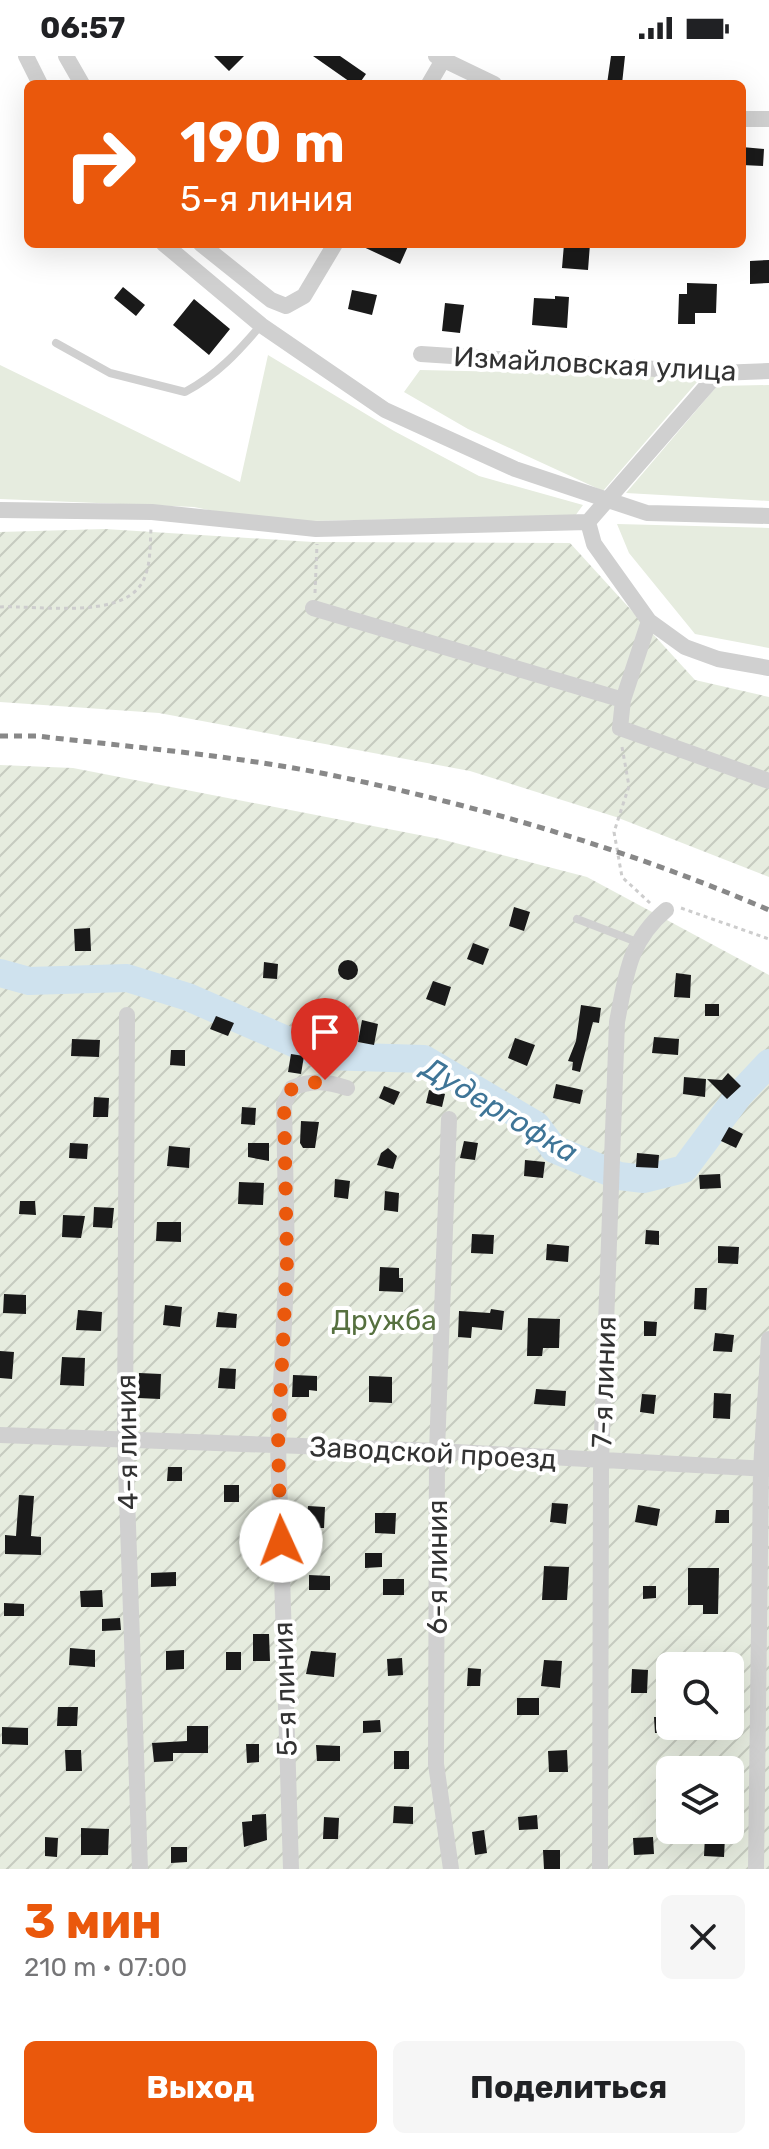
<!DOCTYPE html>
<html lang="ru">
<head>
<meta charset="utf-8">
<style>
  :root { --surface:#fff; --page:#f6f6f6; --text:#202124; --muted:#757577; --accent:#ea580c }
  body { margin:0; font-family:Rubik,sans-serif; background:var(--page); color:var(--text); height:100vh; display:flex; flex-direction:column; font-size:30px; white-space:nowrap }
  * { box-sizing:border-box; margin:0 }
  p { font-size:26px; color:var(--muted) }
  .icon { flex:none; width:44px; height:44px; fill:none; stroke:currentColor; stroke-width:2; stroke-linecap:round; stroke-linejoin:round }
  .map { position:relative; height:1813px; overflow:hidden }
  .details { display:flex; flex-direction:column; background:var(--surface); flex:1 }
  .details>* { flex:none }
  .hud { position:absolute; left:24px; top:24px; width:722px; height:168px; border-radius:12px; box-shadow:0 8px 32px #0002; background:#ea580c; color:#fff; overflow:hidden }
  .fabs { position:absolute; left:656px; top:1596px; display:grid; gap:16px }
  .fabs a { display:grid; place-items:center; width:88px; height:88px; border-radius:12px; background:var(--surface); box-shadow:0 8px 32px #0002; font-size:40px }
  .pin { position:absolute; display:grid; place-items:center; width:68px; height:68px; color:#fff; margin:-82px -34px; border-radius:50% 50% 50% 0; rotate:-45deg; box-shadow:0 0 8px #0007 }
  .pin .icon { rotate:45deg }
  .me { position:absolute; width:88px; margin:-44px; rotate:358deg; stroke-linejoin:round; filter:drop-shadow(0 0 6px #0008) }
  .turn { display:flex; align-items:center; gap:28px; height:168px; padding:0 24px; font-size:36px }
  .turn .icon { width:104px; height:104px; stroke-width:2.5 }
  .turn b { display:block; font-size:56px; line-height:68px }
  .round { display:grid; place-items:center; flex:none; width:84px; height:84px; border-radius:12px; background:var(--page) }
  .summary { display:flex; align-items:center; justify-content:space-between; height:136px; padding:0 24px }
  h1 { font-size:48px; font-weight:700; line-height:60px; color:var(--accent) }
  .cta { display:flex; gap:16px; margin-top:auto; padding:16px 24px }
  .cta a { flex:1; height:92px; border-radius:12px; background:var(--accent); color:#fff; font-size:32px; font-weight:700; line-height:92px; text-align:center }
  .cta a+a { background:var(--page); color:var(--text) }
  .status { display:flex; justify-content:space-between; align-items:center; height:56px; padding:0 40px; background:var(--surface); direction:ltr }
  .status svg { height:22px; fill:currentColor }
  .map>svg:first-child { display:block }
  .grass { fill:#e6ecdf }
  .garden { fill:url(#garden-furrows); fill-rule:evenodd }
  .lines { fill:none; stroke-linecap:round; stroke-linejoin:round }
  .river { stroke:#cfe2ee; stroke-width:28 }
  .building { fill:#1a1a1a }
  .path { stroke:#cdcdcd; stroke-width:3; stroke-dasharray:4 4; stroke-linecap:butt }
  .lane { stroke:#d0d0d0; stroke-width:8 }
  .street { stroke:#d0d0d0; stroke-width:16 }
  .rail { stroke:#888; stroke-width:5; stroke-dasharray:8 6; stroke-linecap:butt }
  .route { stroke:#ea580c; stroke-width:14; stroke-dasharray:0 25.2 }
  .labels { text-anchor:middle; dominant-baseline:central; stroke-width:8; stroke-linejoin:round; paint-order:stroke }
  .street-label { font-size:28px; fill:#333; stroke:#fff }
  .park-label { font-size:28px; fill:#56703f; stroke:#fff }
  .water-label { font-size:30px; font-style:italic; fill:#3f7597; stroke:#fff }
</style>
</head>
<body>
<div class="status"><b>06:57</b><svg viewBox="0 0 49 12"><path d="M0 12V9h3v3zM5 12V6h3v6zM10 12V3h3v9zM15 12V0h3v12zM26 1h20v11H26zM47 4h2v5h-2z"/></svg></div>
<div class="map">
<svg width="769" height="1813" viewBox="0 0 769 1813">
  <defs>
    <pattern id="garden-furrows" width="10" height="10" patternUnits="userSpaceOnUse" patternTransform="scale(2)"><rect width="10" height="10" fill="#e6ecdf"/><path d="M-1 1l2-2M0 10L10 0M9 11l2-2" fill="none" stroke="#c6cbc0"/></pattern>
  </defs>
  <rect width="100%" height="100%" fill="#fff"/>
  <!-- grass -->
  <path class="grass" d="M268,299L394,375L479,420L583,449L575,460L309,465L233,459L194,451L0,443V309L240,426Z
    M420,314L686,320L697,326L603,435L468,373L404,336Z
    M769,329V445L626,437L717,330Z
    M617,468L769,472V592L695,578L629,497Z"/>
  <!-- garden -->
  <path class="garden" d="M105,473L313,486L570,487L695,624L769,641V821L616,761L470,715L159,657L0,646V476Z
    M0,709L73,712L440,783L587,821L769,919V1813H0ZM670,1610H730V1670H670ZM670,1714H730V1774H670Z"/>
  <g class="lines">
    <!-- river -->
    <path class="river" d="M0,917L29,925L127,922L188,941L323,1000L424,1003L536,1069L554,1093L619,1120L644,1123L684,1113L739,1039L769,1007"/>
  </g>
  <!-- building -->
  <path class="building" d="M214,0H244L229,15Z
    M313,0H340L366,18L359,28H353Z
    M611,0H625L622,28H607Z
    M742,91L764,93L763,110L742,109Z
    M357,188H409L400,208Z
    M564,188H590L588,214L562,212Z
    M769,204V227L750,228V205Z
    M687,227L717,228L716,257H695V268H678L679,238H687Z
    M123,231L145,249L136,260L114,242Z
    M352,234L377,239L372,259L348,253Z
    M555,240L569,241L567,272L532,269L534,242L555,243Z
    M194,243L230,273L209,299L173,269Z
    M445,247L464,249L460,277L442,275Z
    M514,851L530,856L524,875L509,870Z
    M90,872L91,895H75L74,873Z
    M473,887L489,893L483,909L467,903Z
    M338 914a10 10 0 1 1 20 0a10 10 0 1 1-20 0Z
    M264,906L278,908L277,923L263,922Z
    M676,917L691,919L690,942L674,941Z
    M433,925L451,931L445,950L426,943Z
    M705,948H719V960H705Z
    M581,949L601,952L599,967L593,966L580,1016L572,1014L573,1006L568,1005L576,985Z
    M216,960L234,967L228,980L210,973Z
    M362,964L378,968L374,989L358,986Z
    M654,981L679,983L678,999L652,997Z
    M515,982L535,989L527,1010L508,1002Z
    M72,983L100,984L99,1001L71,1000Z
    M171,994H185V1010L170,1009Z
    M291,998L304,1000L301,1018L288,1016Z
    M728,1017L741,1030L727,1043L707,1023L722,1024Z
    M684,1021L706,1023L705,1041L683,1038Z
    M556,1028L583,1034L580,1048L553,1042Z
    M384,1030L400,1036L394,1049L379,1042Z
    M429,1034L445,1038L442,1051L426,1047Z
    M94,1041L109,1042L108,1061H93Z
    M242,1051L256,1052L255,1069L241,1068Z
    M301,1065L319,1066L315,1092H303L300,1087Z
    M729,1071L743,1078L736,1092L721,1085Z
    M464,1085L478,1087L475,1104L460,1102Z
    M70,1087L88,1088L87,1103L69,1102Z
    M248,1087H269V1105L248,1101Z
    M169,1090L190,1092L189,1112L167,1110Z
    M388,1092L397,1100L393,1113L377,1109L381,1097Z
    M637,1097L659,1099L658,1112L636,1111Z
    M525,1104L545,1106L543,1122L524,1120Z
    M720,1118L721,1132L700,1133L699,1119Z
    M335,1123L350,1125L348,1143L334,1141Z
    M239,1126L264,1127L263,1149L238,1148Z
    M385,1135L399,1137L398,1156L384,1154Z
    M20,1145H35L36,1159L19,1158Z
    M94,1151L114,1152L112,1172L93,1171Z
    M63,1159L85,1160L81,1182L62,1181Z
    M157,1166H181V1186L156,1185Z
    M646,1174L659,1175V1189L645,1188Z
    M472,1178L494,1179L493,1198L471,1197Z
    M547,1188L569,1190L568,1206L546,1204Z
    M718,1190L739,1191L738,1208L718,1207Z
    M380,1211L399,1212V1222H403V1236L379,1235Z
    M695,1232H707L706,1254L694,1253Z
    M4,1238L26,1239V1258L3,1257Z
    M165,1249L182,1251L180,1271L163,1269Z
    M491,1253L504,1255L502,1274L472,1271L471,1282L458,1281L459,1255L490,1257Z
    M78,1254L102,1256L101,1275L76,1274Z
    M218,1256L237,1258L236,1272L216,1271Z
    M528,1262L560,1263L559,1292H543L542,1300H527Z
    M644,1265L657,1266L656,1280H644Z
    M715,1277L734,1279L732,1296L713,1295Z
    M0,1295L14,1296L12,1323L0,1322Z
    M62,1301L85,1302L84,1330L60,1329Z
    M220,1312L236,1313L235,1333L218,1332Z
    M139,1317L161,1318L160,1343L138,1342Z
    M293,1319L317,1320V1335L309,1334V1341H292Z
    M369,1320L392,1321V1347L369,1346Z
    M536,1333L566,1335L565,1350L534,1348Z
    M714,1337L731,1338L730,1363L713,1362Z
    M642,1338L656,1339L654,1358L640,1356Z
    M168,1411H182V1425H167Z
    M224,1429H239V1446H224Z
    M19,1439L34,1440L31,1480L41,1481V1499L5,1498V1479L16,1480Z
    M552,1447L568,1448L566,1468L550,1466Z
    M638,1449L660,1453L657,1470L635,1466Z
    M308,1450L325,1451L324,1472H307Z
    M716,1454H729V1467H715Z
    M375,1457H396L395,1478L375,1477Z
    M365,1497H382V1511L365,1512Z
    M544,1510L569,1511L567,1544H542Z
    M688,1512H719L718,1558H703V1549H688Z
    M176,1516V1530L151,1531V1517Z
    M309,1519L330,1520V1534H309Z
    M383,1523H404V1539H383Z
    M643,1530H656V1542L643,1543Z
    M102,1534L103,1551H81L80,1535Z
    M4,1547L24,1548V1560H4Z
    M120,1562L121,1574L102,1575V1563Z
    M253,1578H269L270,1605H253Z
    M70,1592L95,1594V1611L69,1609Z
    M184,1594V1613L166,1614V1595Z
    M311,1595L336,1597L334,1621L306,1618Z
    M226,1596H241V1614H226Z
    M402,1602L403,1619L388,1620L387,1603Z
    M544,1604L562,1605L560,1632L541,1630Z
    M468,1612L481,1613L480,1630H467Z
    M632,1613L648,1614L647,1637H631Z
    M517,1642H539V1659H517Z
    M58,1651H78L77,1670H57Z
    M654,1661H670V1677H655Z
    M380,1664L381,1676L363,1677V1665Z
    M187,1670H208V1697H173V1705L154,1706L152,1687L187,1685Z
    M2,1671L28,1672V1689L2,1688Z
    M246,1688H259V1706L247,1707Z
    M316,1689L340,1690V1705H317Z
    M65,1694H81L82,1715H66Z
    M567,1694L568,1716H549L548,1695Z
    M394,1695H409V1713H394Z
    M394,1750L413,1751V1768L393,1767Z
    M266,1758L267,1784L244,1791L242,1766L252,1765V1759Z
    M537,1759L538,1773L519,1774L518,1761Z
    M324,1761L339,1762L338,1783H323Z
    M81,1772L109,1773L108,1799H81Z
    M484,1774L487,1797L475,1799L472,1776Z
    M705,1779L725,1781L724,1801L704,1800Z
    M45,1781L58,1782L57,1801L45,1800Z
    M653,1781L654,1798L634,1799L633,1782Z
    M171,1791H187V1806L171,1807Z
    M543,1794H560V1813H544Z"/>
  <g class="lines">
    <!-- path -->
    <path class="path" d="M315,537L317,488
      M0,551C38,549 120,564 142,527C151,511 150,490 151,472
      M622,691L629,730L614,776L622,821L650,847
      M681,852L769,883"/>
    <!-- lane -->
    <path class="lane" d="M56,287L110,317L185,336C217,319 238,296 261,269
      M577,863L637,886"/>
    <!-- street -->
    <path class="street" d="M26,0L40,28
      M66,0L82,28
      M436,0L494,28
      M429,28L443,4
      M742,63H769
      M164,188L261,269L385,354L515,413L647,457L769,460
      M201,188L271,244L286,250L304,240L335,188
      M421,298L718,317L769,315
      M0,454L152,456L316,473L588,466
      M588,466L594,488L649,565L685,591L718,603L769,612
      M588,466L718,317
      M313,552L623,644
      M649,565L623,644L620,672L769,725
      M127,959L125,1384L140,1813
      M449,1063L437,1395L436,1708L451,1813
      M0,1379L437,1395L769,1413
      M291,1813L278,1389L287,1205L284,1048L292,1032C313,1024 326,1025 347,1032
      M600,1813L601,1406L617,966C626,920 628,886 666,854
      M756,1813L761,1413L769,1283"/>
    <!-- rail -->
    <path class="rail" d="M0,680H37C131,691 228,699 321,717C474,748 625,792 769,854"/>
  </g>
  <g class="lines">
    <!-- route -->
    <path class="route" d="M281,1485L278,1389L287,1205L284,1048L292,1032L325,1024"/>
  </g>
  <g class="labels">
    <!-- street labels -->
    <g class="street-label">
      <text transform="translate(595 308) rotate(3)">Измайловская улица</text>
      <text transform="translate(604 1326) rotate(-88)">7-я линия</text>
      <text transform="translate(127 1386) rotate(-91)">4-я линия</text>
      <text transform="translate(433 1397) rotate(3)">Заводской проезд</text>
      <text transform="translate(437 1511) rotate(-90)">6-я линия</text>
      <text transform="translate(285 1633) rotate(-92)">5-я линия</text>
    </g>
    <!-- park labels -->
    <g class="park-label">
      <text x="384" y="1264">Дружба</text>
    </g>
    <!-- water labels -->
    <g class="water-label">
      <text transform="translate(500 1054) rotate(31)">Дудергофка</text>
    </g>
  </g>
</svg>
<div class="fabs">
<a><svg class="icon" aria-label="search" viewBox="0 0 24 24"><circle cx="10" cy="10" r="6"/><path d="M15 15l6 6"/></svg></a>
<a><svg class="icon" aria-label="layers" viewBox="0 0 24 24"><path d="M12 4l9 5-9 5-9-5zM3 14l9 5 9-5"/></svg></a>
</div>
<div class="pin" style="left:325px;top:1024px;background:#d93025"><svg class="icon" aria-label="arrive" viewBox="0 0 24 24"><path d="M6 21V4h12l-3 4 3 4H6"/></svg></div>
<svg class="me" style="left:281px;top:1485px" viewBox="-20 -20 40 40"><circle r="19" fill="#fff"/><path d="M0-13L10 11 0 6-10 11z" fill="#ea580c"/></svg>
<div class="hud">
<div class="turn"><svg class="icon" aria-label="right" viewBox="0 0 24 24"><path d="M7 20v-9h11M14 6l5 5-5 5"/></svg><div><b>190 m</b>5-я линия</div></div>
</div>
</div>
<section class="details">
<div class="summary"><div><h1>3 мин</h1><p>210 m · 07:00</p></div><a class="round"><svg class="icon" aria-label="close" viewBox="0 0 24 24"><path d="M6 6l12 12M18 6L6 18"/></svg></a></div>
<div class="cta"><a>Выход</a><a>Поделиться</a></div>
</section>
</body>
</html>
